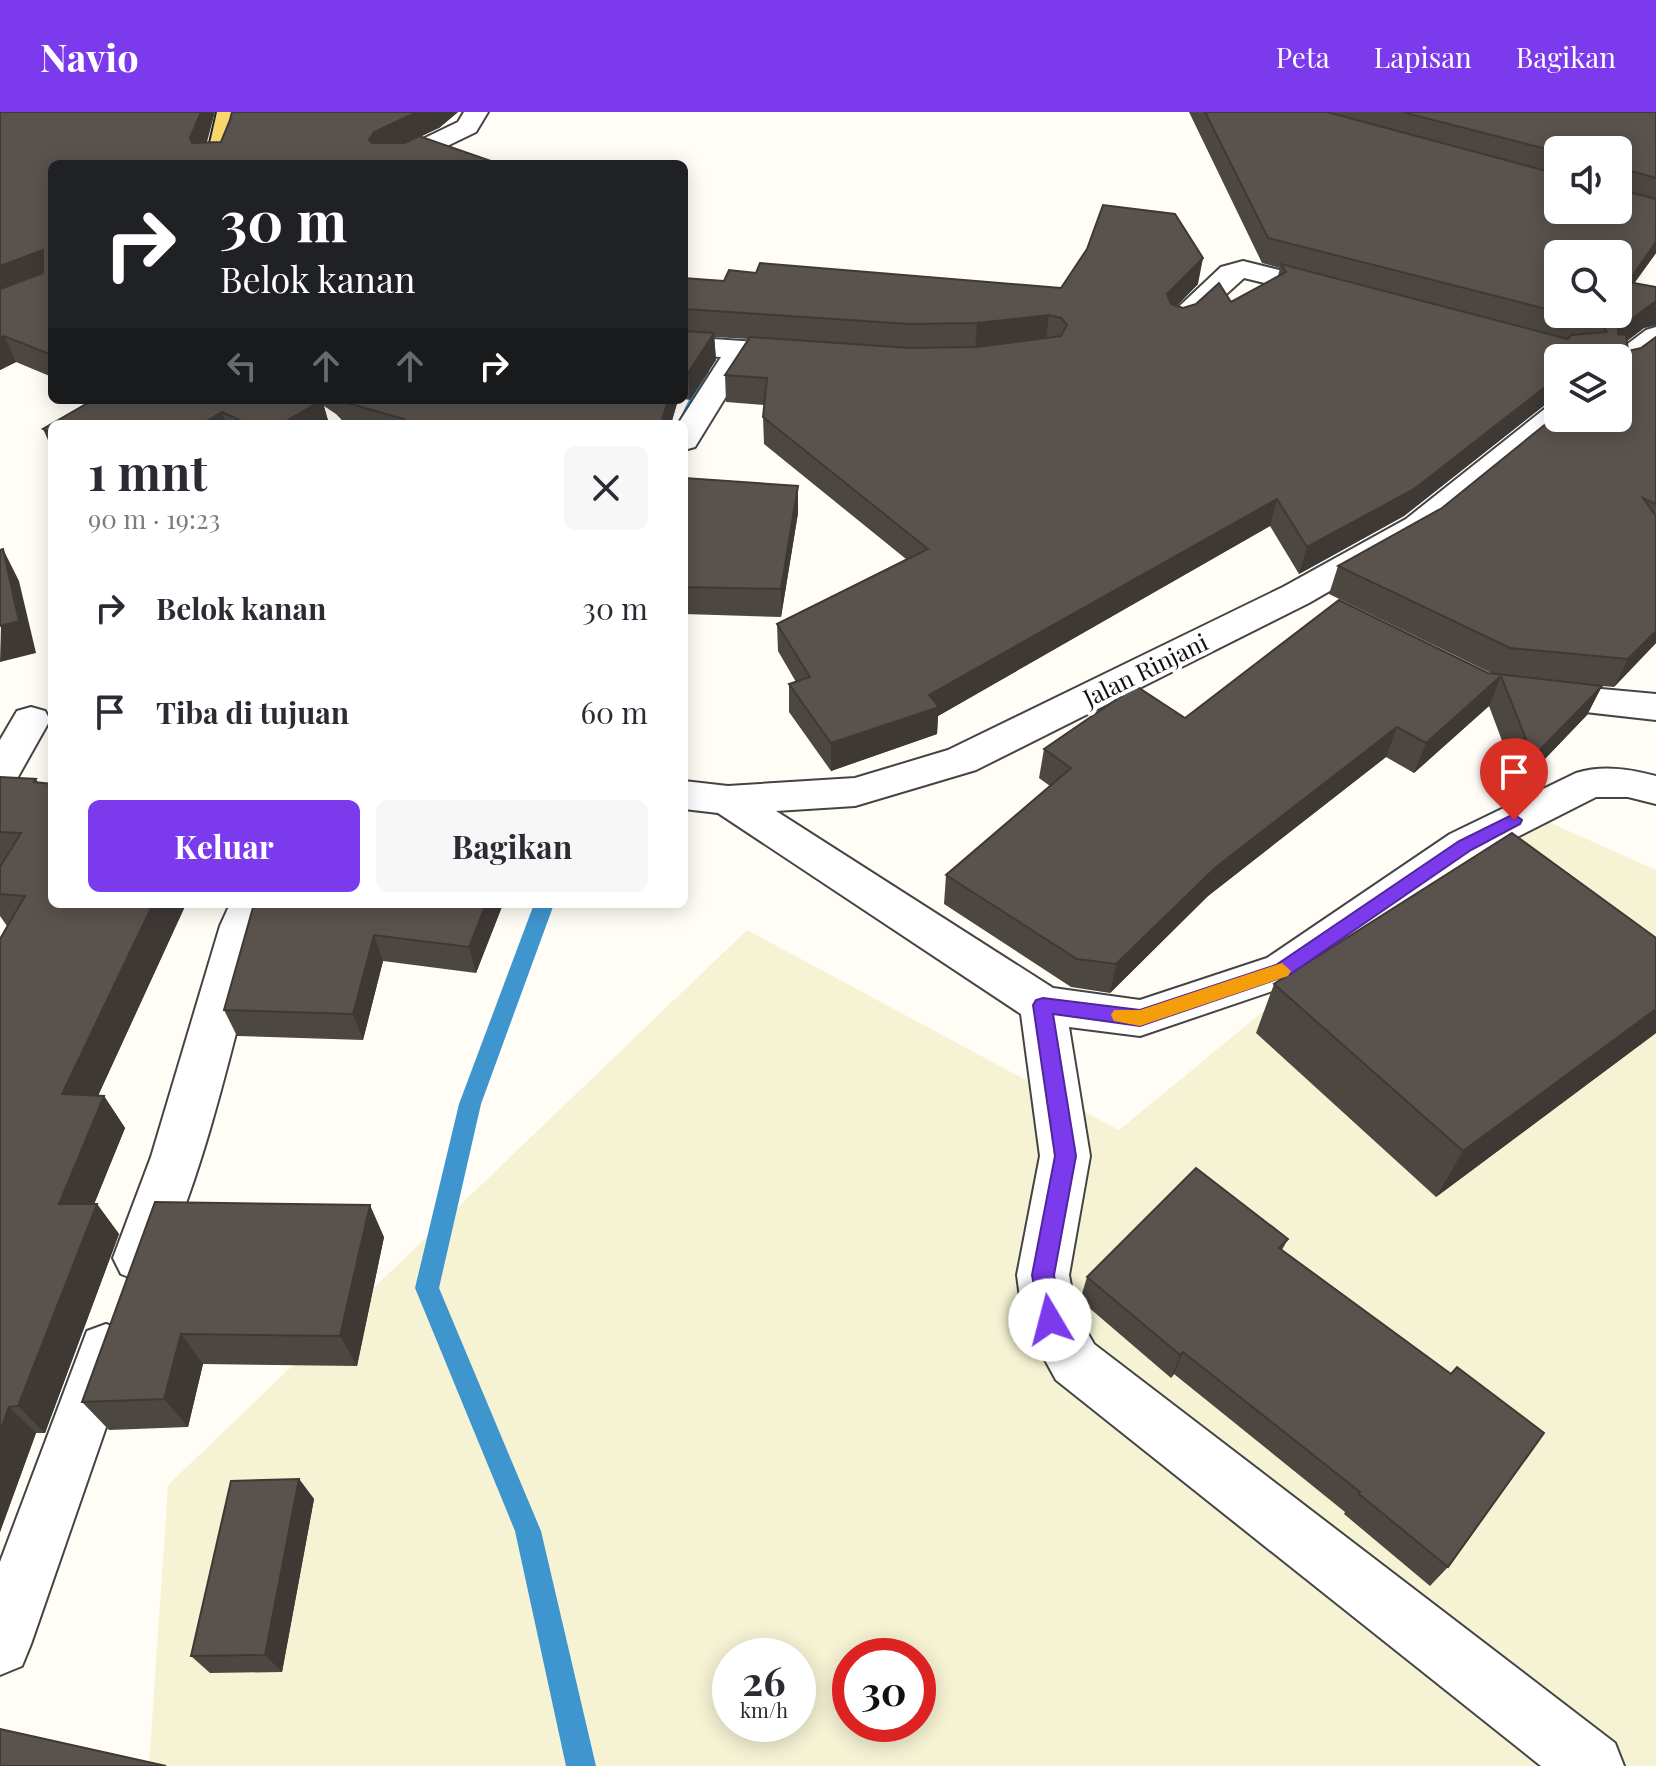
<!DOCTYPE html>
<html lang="id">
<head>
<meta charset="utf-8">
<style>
  :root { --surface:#fff; --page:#f7f7f7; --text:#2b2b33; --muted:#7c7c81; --accent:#7c3aed }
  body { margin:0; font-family:"Playfair Display",serif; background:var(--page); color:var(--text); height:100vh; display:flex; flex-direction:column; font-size:30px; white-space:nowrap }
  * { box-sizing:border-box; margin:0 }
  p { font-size:26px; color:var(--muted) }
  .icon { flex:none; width:44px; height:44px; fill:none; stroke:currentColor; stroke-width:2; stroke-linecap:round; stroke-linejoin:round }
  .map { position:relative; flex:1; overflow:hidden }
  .details { position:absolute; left:48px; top:308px; width:640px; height:488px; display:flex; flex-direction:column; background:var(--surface); border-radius:12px; box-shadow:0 4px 20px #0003 }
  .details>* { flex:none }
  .top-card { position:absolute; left:48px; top:48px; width:640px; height:244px; border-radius:12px; box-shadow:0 4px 20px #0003; background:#202124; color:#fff; overflow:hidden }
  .buttons { position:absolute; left:1544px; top:24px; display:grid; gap:16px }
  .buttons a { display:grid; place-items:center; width:88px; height:88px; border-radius:12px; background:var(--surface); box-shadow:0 4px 20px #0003; font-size:40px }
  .speed { position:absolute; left:712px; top:1526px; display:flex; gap:16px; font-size:40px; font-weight:700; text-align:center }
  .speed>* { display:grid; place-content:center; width:104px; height:104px; border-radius:50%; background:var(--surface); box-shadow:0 4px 20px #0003; line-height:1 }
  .speed small { font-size:20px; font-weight:400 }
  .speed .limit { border:12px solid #d22; background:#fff; color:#111 }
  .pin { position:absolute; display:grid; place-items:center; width:68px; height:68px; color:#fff; margin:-82px -34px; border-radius:50% 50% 50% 0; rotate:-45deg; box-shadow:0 0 8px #0007 }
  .pin .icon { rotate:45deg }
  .me { position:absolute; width:88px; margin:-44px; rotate:352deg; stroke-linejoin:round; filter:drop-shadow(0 0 6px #0008) }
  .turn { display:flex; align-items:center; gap:28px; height:168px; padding:0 40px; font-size:36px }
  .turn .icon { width:104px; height:104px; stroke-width:2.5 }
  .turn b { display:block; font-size:56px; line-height:68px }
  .lanes { display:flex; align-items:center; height:76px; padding:0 40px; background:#0003; justify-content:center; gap:40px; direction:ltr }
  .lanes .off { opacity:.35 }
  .round { display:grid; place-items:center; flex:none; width:84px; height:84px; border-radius:12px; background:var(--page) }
  .head { display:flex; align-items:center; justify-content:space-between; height:136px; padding:0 40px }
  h1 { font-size:48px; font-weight:700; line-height:60px }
  .button { display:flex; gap:16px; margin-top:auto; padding:16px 40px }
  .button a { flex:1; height:92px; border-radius:12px; background:var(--accent); color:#fff; font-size:32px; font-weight:700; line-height:92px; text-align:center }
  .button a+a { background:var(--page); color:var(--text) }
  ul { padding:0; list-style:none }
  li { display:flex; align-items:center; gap:24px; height:104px; padding:0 40px }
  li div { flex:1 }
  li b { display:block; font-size:30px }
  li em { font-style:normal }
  header { display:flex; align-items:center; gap:48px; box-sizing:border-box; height:112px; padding:0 40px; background:var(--accent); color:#fff }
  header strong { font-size:38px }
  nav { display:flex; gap:44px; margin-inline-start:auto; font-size:28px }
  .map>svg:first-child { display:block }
  .farmland { fill:#f6f3d4; fill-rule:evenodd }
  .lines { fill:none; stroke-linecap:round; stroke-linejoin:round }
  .stream { fill:#3f96cf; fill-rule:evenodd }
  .minor-casing { stroke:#444; stroke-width:4 }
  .primary-casing { stroke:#222; stroke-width:4 }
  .minor { fill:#fff; fill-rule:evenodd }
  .primary { fill:#f9d66b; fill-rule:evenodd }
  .wall { fill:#4d4742; fill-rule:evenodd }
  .shaded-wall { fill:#3f3936 }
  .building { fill:#5a524d; stroke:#3f3936; stroke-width:2 }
  .route { fill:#7c3aed; stroke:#51269a; stroke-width:2 }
  .slow { fill:#f59e0b }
  .labels { text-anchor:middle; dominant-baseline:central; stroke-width:8; stroke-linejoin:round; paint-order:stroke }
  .street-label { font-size:24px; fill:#111; stroke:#fff }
</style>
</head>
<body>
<header>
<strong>Navio</strong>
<nav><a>Peta</a><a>Lapisan</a><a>Bagikan</a></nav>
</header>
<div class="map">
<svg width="1656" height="1654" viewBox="0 0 1656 1654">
  <rect width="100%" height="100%" fill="#fffdf5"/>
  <!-- farmland -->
  <path class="farmland" d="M1513,694L1656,758V1654H149L168,1373L747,818L1119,1018ZM730,1544H798V1612H730ZM850,1544H918V1612H850Z"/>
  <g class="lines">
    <!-- stream -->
    <path class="stream" d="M708,259L715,263L691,313L684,317V312H677L701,263Z
      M534,792H554L481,992L439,1176L541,1419L596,1654H566L515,1419L415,1176L459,992Z"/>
    <!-- minor casing -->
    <g class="minor-casing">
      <path id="minor" d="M464,0H488L476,20L410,52H377L381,47L458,10Z
        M1243,149L1344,174L1348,180L1344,186L1334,188L1244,166L1189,216L1179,219L1169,216L1165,210L1169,204L1221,155Z
        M1656,215V238L1629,260L1618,263V246H1609L1646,218Z
        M684,225L801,233L812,236L816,242L812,248L801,251L749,247L695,335L684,338V312H678L721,245L684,243Z
        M1558,293V306H1571L1569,309L1430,421L1309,491L976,658L855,694L776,699L1053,876L1140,888L1267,846L1450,722L1576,661C1603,653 1629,657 1656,664V692L1628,685H1596L1480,744L1299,870L1140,924L1069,915L1090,1044L1069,1163L1076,1201L1094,1232L1615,1631L1624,1654H1541L1056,1268L1023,1208L1017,1163L1040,1044L1021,902L718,701L684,697V669L728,674L855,666L948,638L1283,475L1406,407L1547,295Z
        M1536,571L1656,582V608L1523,593L1517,584L1523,575Z
        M31,595L45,599L50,608L14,672L0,676V628L17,599Z
        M230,792H274L264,814C232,930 208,1053 157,1162L139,1169L121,1162L113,1146L151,1045L220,814Z
        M106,1212L125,1219L133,1237L31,1532L22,1554L0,1563V1450L87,1219Z"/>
    </g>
    <!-- primary casing -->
    <g class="primary-casing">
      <path id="primary" d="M217,0H241L234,31L226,52H200L210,31Z"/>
    </g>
    <!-- minor -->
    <use href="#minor" class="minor"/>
    <!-- primary -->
    <use href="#primary" class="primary"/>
  </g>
  <!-- wall -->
  <path class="wall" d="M0,0L207,30H221L230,8L232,0H458L439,16L52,52V265L16,250L0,258Z
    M1189,0H1656V141L1634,171L1656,175V213L1644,216L1627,229L1628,239L1641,236L1656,225V531L1614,575L1602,574L1587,603L1519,674L1489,594L1414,661L1386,645L1208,784L1110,881L1071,875L944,792L946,763L1050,674L1039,666L1044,637L1185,606L1488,561L1493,562L1329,482L1338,454L1618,306L1558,246V291L1546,292L1404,404L1299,462L1270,414L938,604L937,622L831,659L789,600V572L796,570L778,539L777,512L906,447L764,332L763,305L764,293L726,290L725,263L748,227L714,225L716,248L690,288L684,287V166L724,169L756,161L1061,176L1198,172L1177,194L1183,196L1231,190L1278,164L1280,156L1262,151ZM1558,38H1618L1558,98ZM1558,142L1618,202H1558Z
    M93,288H678L671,312H342L341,307L336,302L324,294L329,312H52V337L43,317Z
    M684,366L798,374V401L781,505L684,502Z
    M0,665L36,667L38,671L52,792H186L98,984H104L125,1016L94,1092H97L119,1122L45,1321H36L0,1420L7,814L0,804V755L1,753H0Z
    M254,792H503L476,861L383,849L363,928L237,924L224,898Z
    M1656,826V921L1436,1085L1256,921L1274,872Z
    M155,1090L384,1125L357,1254L203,1252L188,1315L109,1318L82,1290Z
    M1288,1127L1282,1138L1448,1455L1430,1474L1344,1402L1345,1400L1174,1262L1171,1266L1080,1188L1087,1165Z
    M299,1367L314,1387L282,1560L210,1561L191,1544Z"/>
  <!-- shaded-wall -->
  <path class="shaded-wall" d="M201,0H215L207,30L197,51L190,26Z
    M417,0H458L439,16L380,44L369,28L374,20Z
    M1628,58L1623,72L1625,71L1618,88V75L1625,61Z
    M1656,130V141L1618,194L1628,170Z
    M43,138L52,159L0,183V154Z
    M1203,146L1198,172L1162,208L1167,182Z
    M1656,189V213L1644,216L1607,244L1618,217Z
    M1049,203L1046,229L975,237L977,211Z
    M714,221L716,248L690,288L688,261Z
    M4,224L16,250L0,258V226Z
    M1557,265L1546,292L1404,404L1299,462L1307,435Z
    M322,288L329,312H281Z
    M668,288H678L671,312H661Z
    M222,300L226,312H202Z
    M798,374V401L781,505V477Z
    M1277,387L1270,414L938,604L937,622L831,659V631L929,583Z
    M3,437L19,469L36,541L0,550Z
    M1656,519V531L1614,575L1628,547Z
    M1501,564L1489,594L1414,661L1426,631Z
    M1602,574L1587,603L1519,674L1533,645Z
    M1397,615L1386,645L1208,784L1110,881L1116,852L1216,755Z
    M153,792H186L84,1014L62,982Z
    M486,792H503L476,861L469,835Z
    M374,823L383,849L363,928L353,902Z
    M1656,897V921L1436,1085L1463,1039Z
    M104,984L125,1016L82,1122L59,1092Z
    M97,1092L119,1122L45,1321L18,1294Z
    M370,1093L384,1125L357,1254L340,1224Z
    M181,1222L203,1252L188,1315L164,1287Z
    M1183,1240L1174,1262L1171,1266L1180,1243Z
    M9,1295L36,1321L0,1420V1319Z
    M299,1367L314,1387L282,1560L265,1543Z"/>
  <!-- building -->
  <path class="building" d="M0,0H201L190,26L192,31L221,30L230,8L232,0H417L374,20L369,28L372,31H405L419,24L494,50L489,52H52V243L4,224L0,226V177L43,161V138L0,154Z
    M1205,0H1327L1558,62V98H1618V77L1656,87V130L1628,170L1656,175V189L1618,217V222L1626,223L1628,239L1641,236L1656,225V392L1643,386L1656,404V519L1628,547L1510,536L1338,454L1442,396L1558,302V306H1618V246H1558V265L1414,377L1307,435L1277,387L929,583L939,595L831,631L789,572L810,565L777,512L928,437L763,305L767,266L725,263L750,225L910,236L977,235L1061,224L1067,213L1061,206L1049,203L977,211L910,212L684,197V166L724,169L729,158L756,161L760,151L1061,176L1087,137L1103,93L1175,102L1203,146L1167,182L1171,192L1183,196L1196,192L1219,171L1231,190L1286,160L1281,152L1568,227L1571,223L1607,220L1600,211L1566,202H1618V142H1558V200L1268,126Z
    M1402,0H1656V66L1628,58L1625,61V71L1618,75V38H1558V40Z
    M684,219L714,221L688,261H684Z
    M93,288H322L281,312H248L222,300L202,312H52V321L43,317Z
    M337,288H668L661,312H402L404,307Z
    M684,366L798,374L781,477L684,475Z
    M3,437L19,509L0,514V438Z
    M1339,488L1488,561L1602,574L1533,645L1501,564L1426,631L1397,615L1216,755L1116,852L1077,847L946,763L1071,656L1044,637L1136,574L1185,606Z
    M0,665L36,667L34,670L52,672V792H153L62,982L104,984L59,1092H97L18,1294L9,1295L0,1319V827L25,784L0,782V755L21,721L0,720Z
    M1512,721L1656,826V897L1463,1039L1274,872Z
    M254,792H486L469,835L374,823L353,902L224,898Z
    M1196,1056L1288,1127L1279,1136L1451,1262L1457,1255L1544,1321L1448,1455L1359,1382L1360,1380L1183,1240L1180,1243L1087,1165Z
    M155,1090L370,1093L340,1224L181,1222L164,1287L82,1290Z
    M299,1367L265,1543L191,1544L231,1369Z
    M0,1617L166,1654H0Z"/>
  <!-- route -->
  <path class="route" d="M1514,702L1522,708L1520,712L1471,738L1289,863L1140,914L1053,902L1076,1044L1054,1163L1061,1208L1057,1215L1050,1218L1042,1215L1032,1163L1055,1044L1033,893L1036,888L1043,886L1140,898L1276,853L1459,729Z"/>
  <!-- slow -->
  <path class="slow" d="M1282,851L1291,859L1288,864L1140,914L1114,909L1111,903L1114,898H1140Z"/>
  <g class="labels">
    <!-- street labels -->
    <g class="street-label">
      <text transform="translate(1145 557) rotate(-26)">Jalan Rinjani</text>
    </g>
  </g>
</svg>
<div class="buttons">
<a><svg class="icon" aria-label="sound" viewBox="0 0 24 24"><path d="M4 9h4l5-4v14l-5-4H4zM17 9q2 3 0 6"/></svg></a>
<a><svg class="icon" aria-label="search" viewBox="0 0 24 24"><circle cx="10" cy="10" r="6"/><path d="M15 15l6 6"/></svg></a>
<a><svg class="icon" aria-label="layers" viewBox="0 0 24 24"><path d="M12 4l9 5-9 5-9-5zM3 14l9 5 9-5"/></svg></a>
</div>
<div class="speed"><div>26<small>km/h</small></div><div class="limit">30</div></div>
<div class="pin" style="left:1514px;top:708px;background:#d93025"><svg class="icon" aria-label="arrive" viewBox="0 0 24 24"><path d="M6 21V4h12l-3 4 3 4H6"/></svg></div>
<svg class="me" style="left:1050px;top:1208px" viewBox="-20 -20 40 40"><circle r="19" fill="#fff"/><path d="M0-13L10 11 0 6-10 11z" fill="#7c3aed"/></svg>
<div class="top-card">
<div class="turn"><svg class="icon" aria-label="right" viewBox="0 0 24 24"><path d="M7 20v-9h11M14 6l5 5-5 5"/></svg><div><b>30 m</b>Belok kanan</div></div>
<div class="lanes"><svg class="icon off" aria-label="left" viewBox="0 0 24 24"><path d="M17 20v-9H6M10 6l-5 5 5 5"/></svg><svg class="icon off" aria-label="ahead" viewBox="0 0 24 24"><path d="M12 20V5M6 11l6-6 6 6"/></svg><svg class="icon off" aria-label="ahead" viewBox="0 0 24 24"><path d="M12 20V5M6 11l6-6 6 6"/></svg><svg class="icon" aria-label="right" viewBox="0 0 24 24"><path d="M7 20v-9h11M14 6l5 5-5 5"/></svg></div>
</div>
<section class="details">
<div class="head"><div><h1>1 mnt</h1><p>90 m · 19:23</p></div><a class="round"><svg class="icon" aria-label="close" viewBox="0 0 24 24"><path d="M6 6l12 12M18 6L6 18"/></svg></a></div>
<ul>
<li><svg class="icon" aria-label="right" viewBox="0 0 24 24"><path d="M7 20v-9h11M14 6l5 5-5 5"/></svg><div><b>Belok kanan</b></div><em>30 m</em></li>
<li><svg class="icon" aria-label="arrive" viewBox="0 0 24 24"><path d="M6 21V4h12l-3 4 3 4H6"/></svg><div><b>Tiba di tujuan</b></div><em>60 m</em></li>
</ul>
<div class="button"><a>Keluar</a><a>Bagikan</a></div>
</section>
</div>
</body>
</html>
